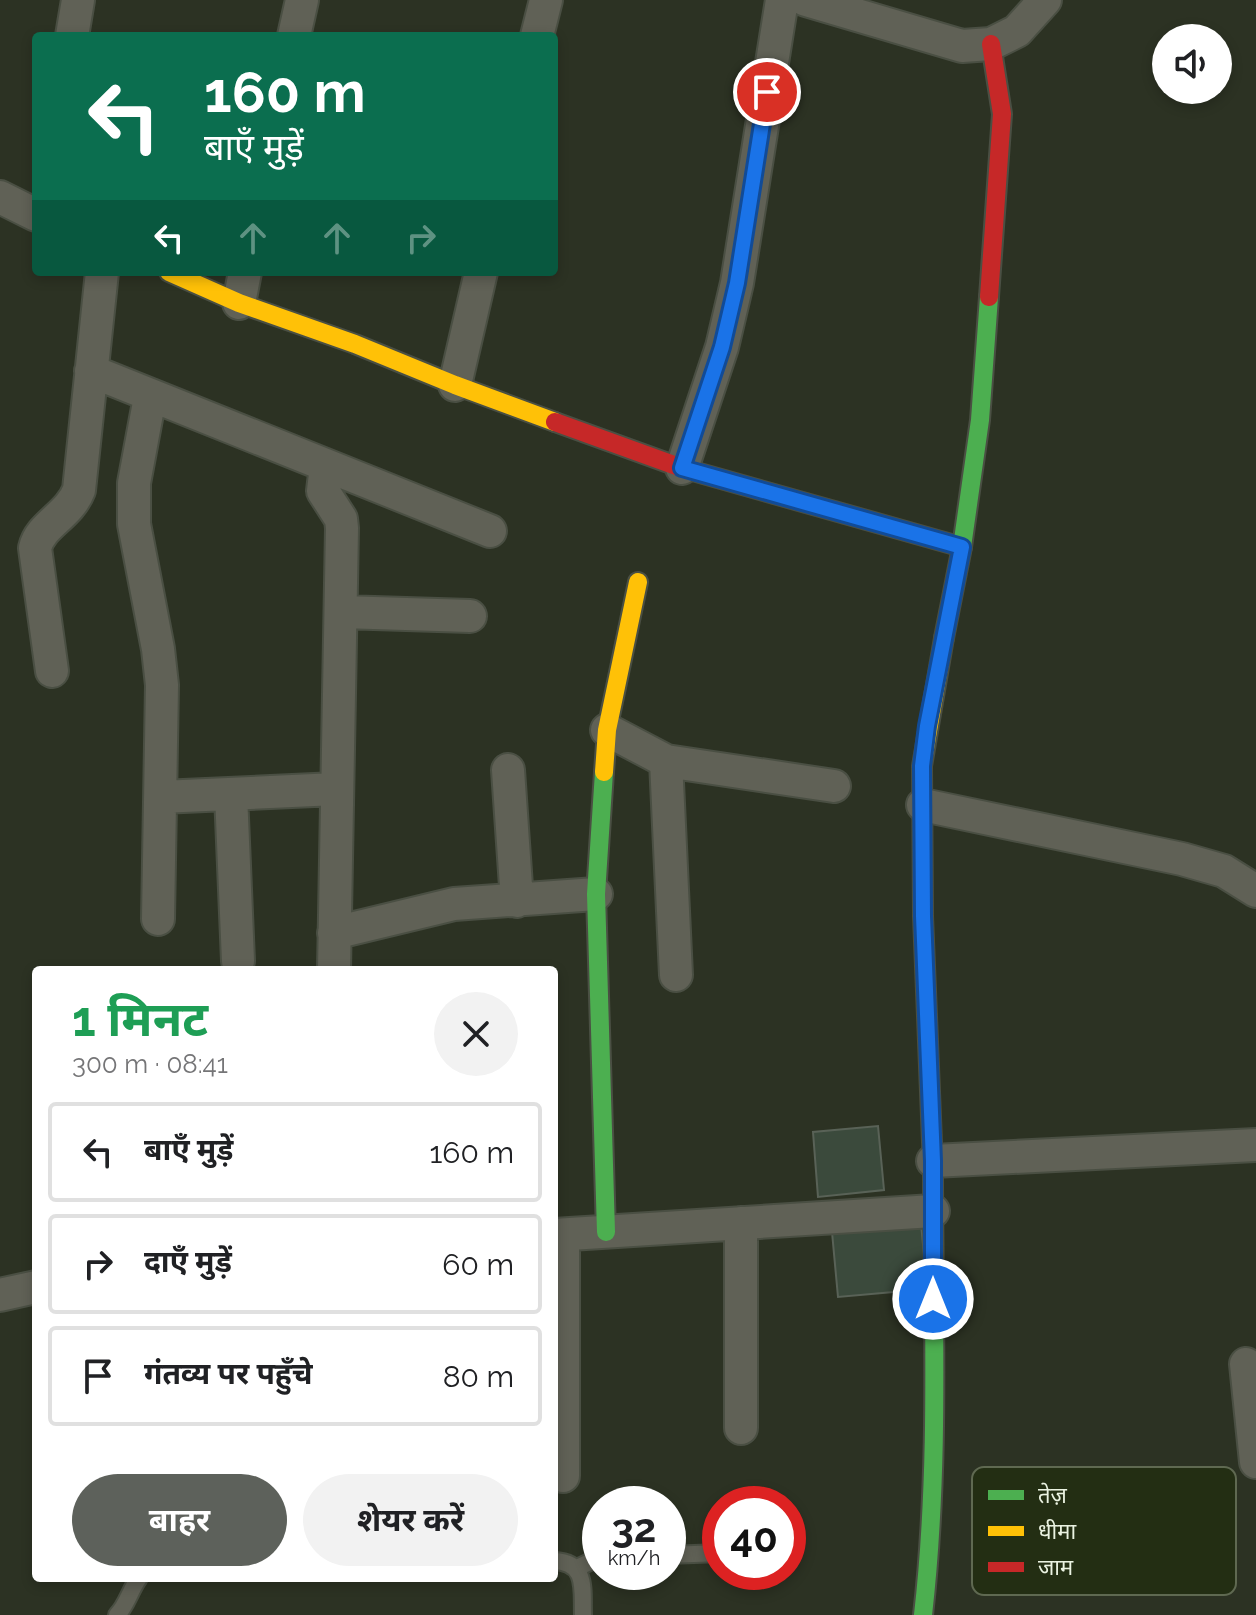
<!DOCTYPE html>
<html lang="hi">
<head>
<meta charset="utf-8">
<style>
  :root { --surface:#fff; --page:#f2f2f2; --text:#202124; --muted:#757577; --line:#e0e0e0; --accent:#5d615b }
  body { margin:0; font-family:Raleway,"Noto Sans Devanagari",sans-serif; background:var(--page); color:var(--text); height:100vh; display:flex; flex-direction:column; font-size:30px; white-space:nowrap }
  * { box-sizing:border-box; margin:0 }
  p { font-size:26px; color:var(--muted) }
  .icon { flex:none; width:44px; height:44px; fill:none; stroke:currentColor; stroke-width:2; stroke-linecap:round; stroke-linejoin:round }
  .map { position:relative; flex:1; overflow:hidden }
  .drawer { position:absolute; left:32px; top:966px; width:526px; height:616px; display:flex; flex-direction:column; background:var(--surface); border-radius:8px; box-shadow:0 4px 12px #0003 }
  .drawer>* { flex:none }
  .hud { position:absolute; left:32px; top:32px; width:526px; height:244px; border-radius:8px; box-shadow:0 4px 12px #0003; background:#0b6e4f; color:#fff; overflow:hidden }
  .fabs { position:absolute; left:1152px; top:24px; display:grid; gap:16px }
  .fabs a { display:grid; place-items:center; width:80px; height:80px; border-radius:50%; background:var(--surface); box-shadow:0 4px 12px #0003; font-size:40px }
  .speed { position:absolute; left:582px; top:1486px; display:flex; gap:16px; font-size:40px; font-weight:700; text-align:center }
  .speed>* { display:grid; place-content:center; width:104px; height:104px; border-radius:50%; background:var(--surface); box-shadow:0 4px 12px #0003; line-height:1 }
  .speed small { font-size:20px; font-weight:400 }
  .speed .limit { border:12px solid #d22; background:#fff; color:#111 }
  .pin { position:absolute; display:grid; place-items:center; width:68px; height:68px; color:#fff; margin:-34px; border:4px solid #fff; border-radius:50%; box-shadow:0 2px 8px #0007 }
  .me { position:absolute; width:88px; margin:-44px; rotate:0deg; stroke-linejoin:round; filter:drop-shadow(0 0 6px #0008) }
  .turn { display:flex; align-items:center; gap:28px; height:168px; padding:0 40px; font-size:36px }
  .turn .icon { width:104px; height:104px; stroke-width:2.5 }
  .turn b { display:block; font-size:56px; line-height:68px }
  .lanes { display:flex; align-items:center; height:76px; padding:0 40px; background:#0003; justify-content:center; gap:40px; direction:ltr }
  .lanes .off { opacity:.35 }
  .round { display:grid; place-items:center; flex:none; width:84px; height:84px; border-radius:42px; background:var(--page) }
  .head { display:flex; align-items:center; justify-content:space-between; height:136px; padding:0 40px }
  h1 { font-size:48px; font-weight:700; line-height:60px; color:#1e9e55 }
  .cta { display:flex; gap:16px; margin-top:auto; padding:16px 40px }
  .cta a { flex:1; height:92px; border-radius:48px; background:var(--accent); color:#fff; font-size:32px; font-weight:700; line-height:92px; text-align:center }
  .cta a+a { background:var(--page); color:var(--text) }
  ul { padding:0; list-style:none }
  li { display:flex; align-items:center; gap:24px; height:100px; margin:0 16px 12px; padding:0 24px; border:4px solid var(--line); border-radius:8px }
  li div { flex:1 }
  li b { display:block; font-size:30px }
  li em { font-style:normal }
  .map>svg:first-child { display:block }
  .building { fill:#3b4a3c; stroke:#596257; stroke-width:2 }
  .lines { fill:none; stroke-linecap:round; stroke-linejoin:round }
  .lane-casing { stroke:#4a4f43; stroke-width:20 }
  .street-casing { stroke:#4a4f43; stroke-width:36 }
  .fast-casing { stroke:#4a4f43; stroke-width:22 }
  .slow-casing { stroke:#4a4f43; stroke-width:22 }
  .jam-casing { stroke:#4a4f43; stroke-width:22 }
  .lane { stroke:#606156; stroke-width:16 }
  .street { stroke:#606156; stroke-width:32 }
  .fast { stroke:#4caf50; stroke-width:18 }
  .slow { stroke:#ffc107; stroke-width:18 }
  .jam { stroke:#c62828; stroke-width:18 }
  .route-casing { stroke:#114b97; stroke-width:20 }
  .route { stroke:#1a73e8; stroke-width:14 }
  .key { fill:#232e13; stroke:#5f6951; stroke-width:2 }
  .key-label { font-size:22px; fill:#ebf3e2 }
</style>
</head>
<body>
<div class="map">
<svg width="1256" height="1615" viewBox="0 0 1256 1615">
  <rect width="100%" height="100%" fill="#2c3223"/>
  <!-- building -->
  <path class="building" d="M878,1126L884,1190L818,1197L813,1132Z
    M921,1223L927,1289L838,1297L832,1232Z"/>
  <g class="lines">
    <!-- lane casing -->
    <g class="lane-casing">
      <path id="lane" d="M788,1551H790
        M668,1555L720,1553
        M554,1561C588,1562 582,1590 583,1615
        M577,1568L600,1557
        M117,1615C127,1605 130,1590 139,1578"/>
    </g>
    <!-- street casing -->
    <g class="street-casing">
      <path id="street" d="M806,0L962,46L991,44L1017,31L1045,0
        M72,36L78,0
        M294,36L302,0
        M537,36L546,0
        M0,197L36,215
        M239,303L245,272
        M91,371L490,531
        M455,385L481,272
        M150,397L134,483V524L158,649L162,685L158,919
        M326,466L323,491L341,519L342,528L334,970
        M682,468L722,347L737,283L782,0
        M342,612L470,616
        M52,671L35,548C40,525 69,516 79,490L102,272
        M607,730L666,761L834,786
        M666,761L676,975
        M508,770L517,901
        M231,794L238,961
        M161,797L336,789
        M923,805L1182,859L1224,871L1256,891
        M334,933L454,904L596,894
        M933,1161L1256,1145
        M554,1235L933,1211
        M563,1235V1476
        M0,1295L36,1287
        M1246,1364L1256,1462
        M741,1428V1223"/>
    </g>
    <!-- fast casing -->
    <g class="fast-casing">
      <path id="fast" d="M944,638L962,547L980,420L989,297
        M604,772L596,894L606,1232
        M923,1615C940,1467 933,1316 933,1167"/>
    </g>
    <!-- slow casing -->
    <g class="slow-casing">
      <path id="slow" d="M169,272L239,303L355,344L455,385L555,422
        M604,772L607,730L638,582
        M933,1167L923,916L922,766L944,638"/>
    </g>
    <!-- jam casing -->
    <g class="jam-casing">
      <path id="jam" d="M989,297L1002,114L991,44
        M555,422L682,468L962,547"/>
    </g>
    <!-- lane -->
    <use href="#lane" class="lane"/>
    <!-- street -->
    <use href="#street" class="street"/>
    <!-- fast -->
    <use href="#fast" class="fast"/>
    <!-- slow -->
    <use href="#slow" class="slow"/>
    <!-- jam -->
    <use href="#jam" class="jam"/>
  </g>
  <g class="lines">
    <!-- route casing -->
    <g class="route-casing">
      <path id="route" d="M767,92L737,283L722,347L682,468L962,547L927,726L922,766L923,916L933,1161V1299"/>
    </g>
    <!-- route -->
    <use href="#route" class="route"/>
  </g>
  <!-- legend -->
  <rect x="972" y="1467" width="264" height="128" rx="12" class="key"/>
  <rect x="988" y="1490" width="36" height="10" fill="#4caf50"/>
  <rect x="988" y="1526" width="36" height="10" fill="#ffc107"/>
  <rect x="988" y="1562" width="36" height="10" fill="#c62828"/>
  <g class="key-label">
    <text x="1038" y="1503">तेज़</text>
    <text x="1038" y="1539">धीमा</text>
    <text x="1038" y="1575">जाम</text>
  </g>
</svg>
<div class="fabs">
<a><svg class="icon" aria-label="sound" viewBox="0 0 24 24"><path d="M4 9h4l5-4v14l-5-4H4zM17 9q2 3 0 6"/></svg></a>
</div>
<div class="speed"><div>32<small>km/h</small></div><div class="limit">40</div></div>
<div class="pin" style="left:767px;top:92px;background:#d93025"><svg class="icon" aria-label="arrive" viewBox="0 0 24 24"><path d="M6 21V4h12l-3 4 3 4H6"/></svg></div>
<svg class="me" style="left:933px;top:1299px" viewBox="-20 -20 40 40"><circle r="17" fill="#1a73e8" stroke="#fff" stroke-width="3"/><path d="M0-11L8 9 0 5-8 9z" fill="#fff"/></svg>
<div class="hud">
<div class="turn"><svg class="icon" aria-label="left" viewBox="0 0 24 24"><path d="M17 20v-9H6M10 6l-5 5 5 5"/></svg><div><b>160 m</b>बाएँ मुड़ें</div></div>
<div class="lanes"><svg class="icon" aria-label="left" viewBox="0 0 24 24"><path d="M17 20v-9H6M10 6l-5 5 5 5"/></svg><svg class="icon off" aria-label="ahead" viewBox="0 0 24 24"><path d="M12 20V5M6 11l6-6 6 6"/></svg><svg class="icon off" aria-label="ahead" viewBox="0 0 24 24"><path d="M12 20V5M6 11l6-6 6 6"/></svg><svg class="icon off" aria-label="right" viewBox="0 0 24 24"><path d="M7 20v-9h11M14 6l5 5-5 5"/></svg></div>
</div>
<section class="drawer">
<div class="head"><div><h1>1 मिनट</h1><p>300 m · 08:41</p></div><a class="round"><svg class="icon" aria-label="close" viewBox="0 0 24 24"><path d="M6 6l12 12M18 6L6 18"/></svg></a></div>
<ul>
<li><svg class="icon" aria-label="left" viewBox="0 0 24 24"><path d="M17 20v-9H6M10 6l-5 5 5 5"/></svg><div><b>बाएँ मुड़ें</b></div><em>160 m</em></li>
<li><svg class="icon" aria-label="right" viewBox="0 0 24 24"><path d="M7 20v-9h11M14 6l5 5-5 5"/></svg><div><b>दाएँ मुड़ें</b></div><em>60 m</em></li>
<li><svg class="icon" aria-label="arrive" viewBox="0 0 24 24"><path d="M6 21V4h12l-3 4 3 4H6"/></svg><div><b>गंतव्य पर पहुँचे</b></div><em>80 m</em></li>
</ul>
<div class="cta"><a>बाहर</a><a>शेयर करें</a></div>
</section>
</div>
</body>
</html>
